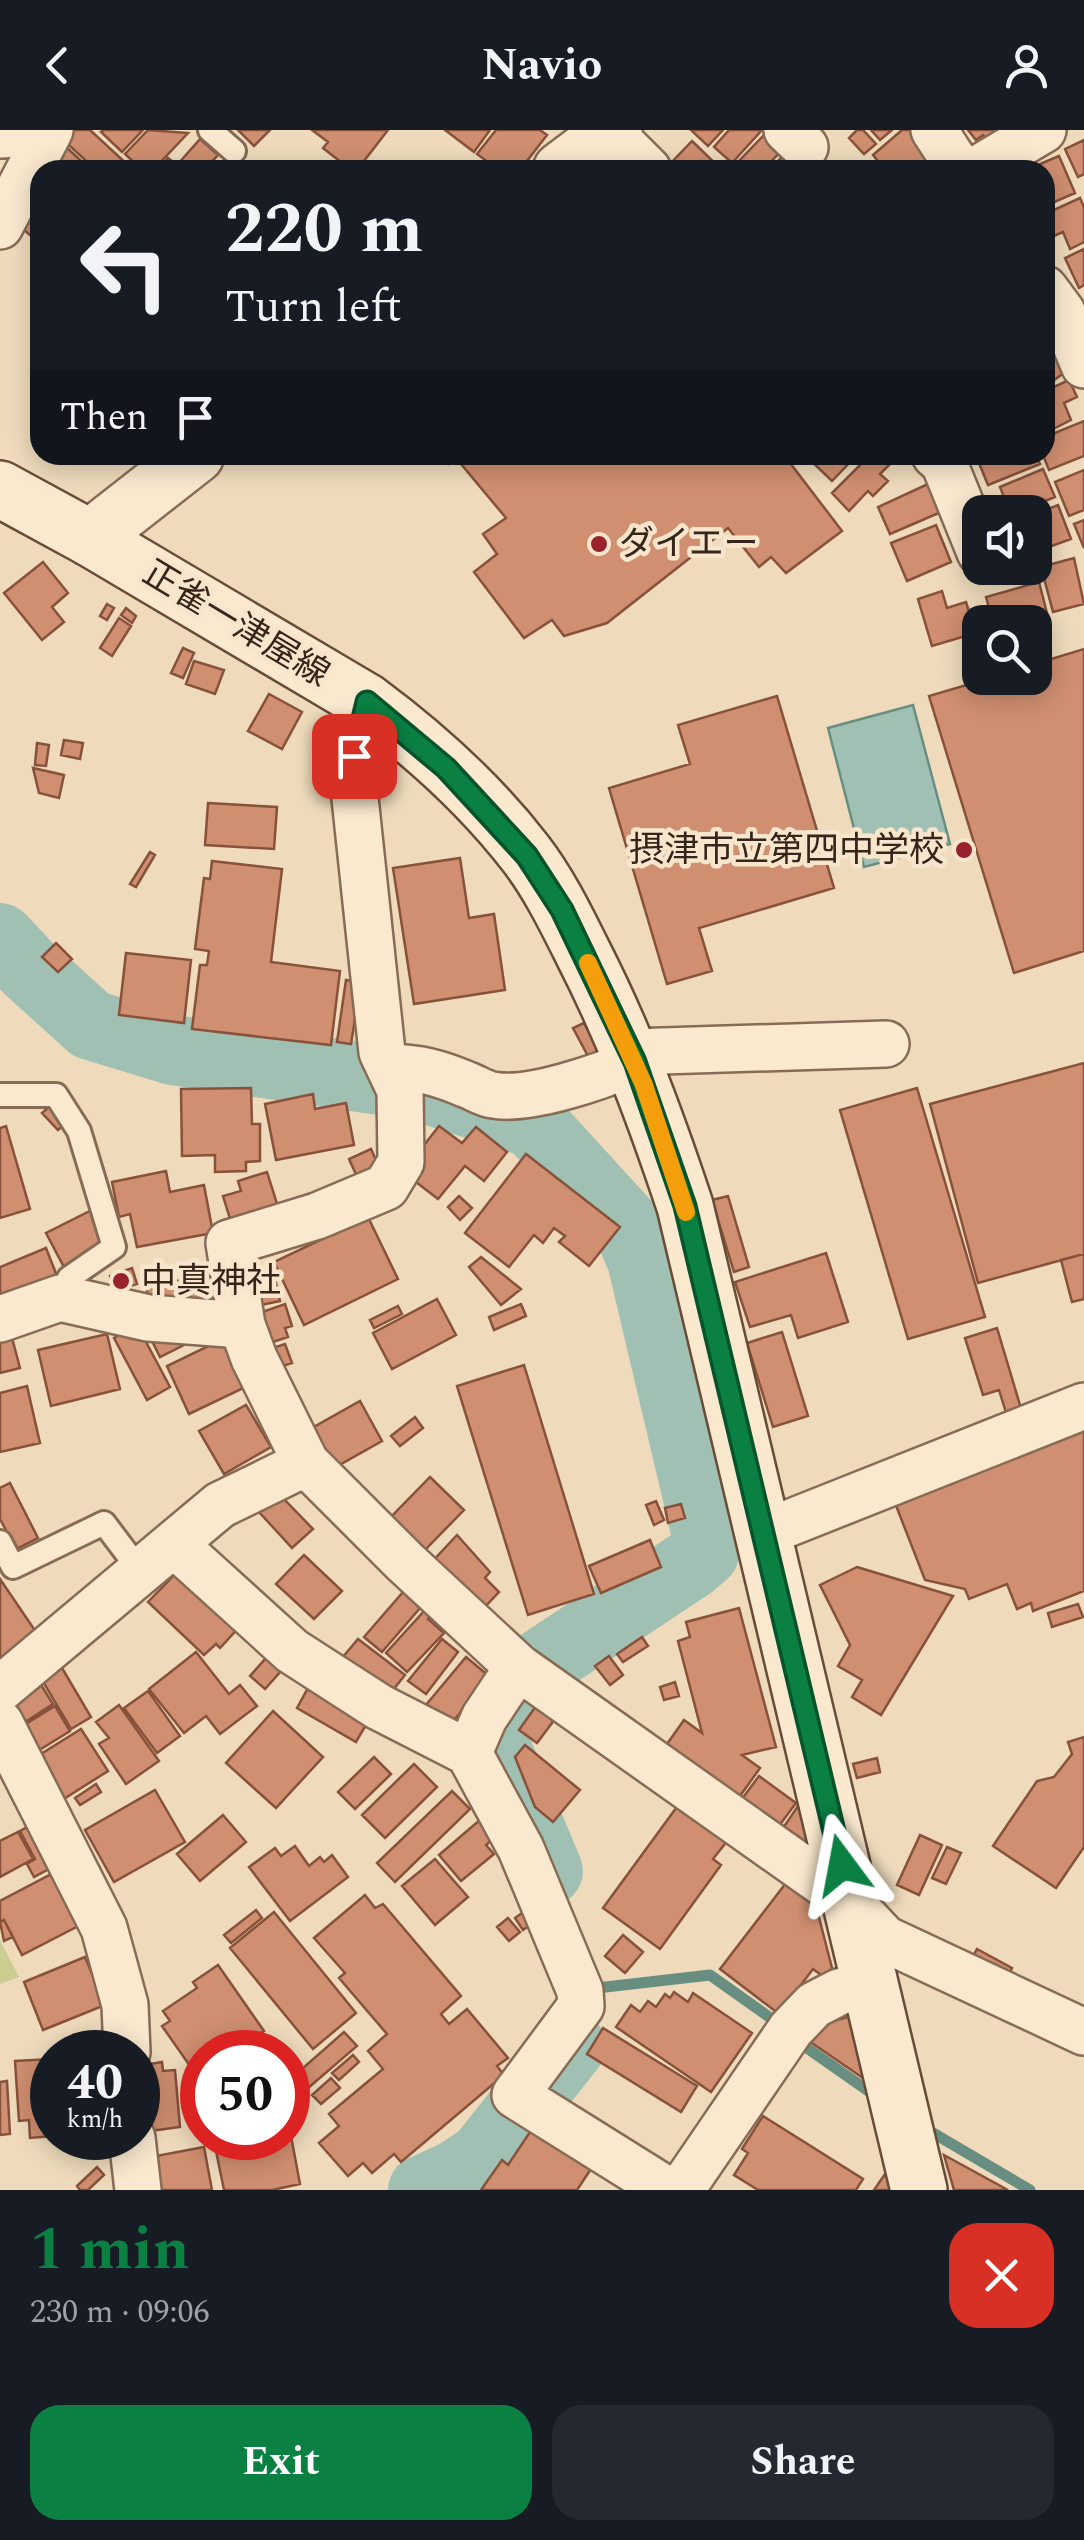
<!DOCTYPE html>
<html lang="en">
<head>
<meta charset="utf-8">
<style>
  :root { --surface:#171b24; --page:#242831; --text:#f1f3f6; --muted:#9ea1a6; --accent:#0b8043 }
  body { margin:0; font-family:Spectral,"Noto Sans JP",serif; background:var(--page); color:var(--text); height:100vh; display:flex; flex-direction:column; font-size:38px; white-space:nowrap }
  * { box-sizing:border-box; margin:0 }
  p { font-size:32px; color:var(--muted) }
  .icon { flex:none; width:55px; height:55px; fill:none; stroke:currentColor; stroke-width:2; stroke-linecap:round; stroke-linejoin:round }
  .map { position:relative; height:2060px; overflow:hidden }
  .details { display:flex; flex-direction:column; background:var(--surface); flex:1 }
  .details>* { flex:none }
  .banner { position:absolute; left:30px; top:30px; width:1025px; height:305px; border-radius:30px; box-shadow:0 5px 25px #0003; background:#171b24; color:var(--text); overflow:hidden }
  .tools { position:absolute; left:962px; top:365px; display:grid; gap:20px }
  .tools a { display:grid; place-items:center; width:90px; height:90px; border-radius:20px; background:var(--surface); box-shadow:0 5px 25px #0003; font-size:50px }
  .speed { position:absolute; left:30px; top:1900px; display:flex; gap:20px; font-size:50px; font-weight:700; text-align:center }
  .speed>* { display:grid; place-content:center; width:130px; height:130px; border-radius:50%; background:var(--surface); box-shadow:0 5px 25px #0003; line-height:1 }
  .speed small { font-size:25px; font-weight:400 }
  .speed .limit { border:15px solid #d22; background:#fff; color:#111 }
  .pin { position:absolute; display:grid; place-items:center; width:85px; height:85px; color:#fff; margin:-42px; border-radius:20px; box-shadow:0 5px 15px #0006 }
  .me { position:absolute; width:110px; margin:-55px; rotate:347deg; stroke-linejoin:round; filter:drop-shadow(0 0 8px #0008) }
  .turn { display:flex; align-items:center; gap:35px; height:210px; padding:0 30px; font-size:45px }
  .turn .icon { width:130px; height:130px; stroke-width:2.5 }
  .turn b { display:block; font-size:70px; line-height:85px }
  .then { display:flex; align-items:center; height:95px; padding:0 30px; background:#0003; gap:20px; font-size:38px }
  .round { display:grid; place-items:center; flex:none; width:105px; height:105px; border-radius:30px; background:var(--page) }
  .headline { display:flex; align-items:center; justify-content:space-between; height:170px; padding:0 30px }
  h1 { font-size:60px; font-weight:700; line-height:75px; color:var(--accent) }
  .cta { display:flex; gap:20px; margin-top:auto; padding:20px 30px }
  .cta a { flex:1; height:115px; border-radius:30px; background:var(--accent); color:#fff; font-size:40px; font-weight:700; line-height:115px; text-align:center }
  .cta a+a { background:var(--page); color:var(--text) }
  header { display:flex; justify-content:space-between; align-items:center; height:130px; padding:0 30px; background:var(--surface); font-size:45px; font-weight:700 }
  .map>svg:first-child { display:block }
  .green { fill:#cccd90 }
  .water { fill:#a0c0b4; stroke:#678e81; stroke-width:2.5 }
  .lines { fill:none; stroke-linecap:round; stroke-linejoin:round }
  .stream { stroke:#678e81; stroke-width:11 }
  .river { stroke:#a0c0b4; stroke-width:70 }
  .building { fill:#d08f70; stroke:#87513a; stroke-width:2.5 }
  .service-casing { stroke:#876b55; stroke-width:28 }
  .minor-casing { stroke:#876b55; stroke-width:50 }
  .tertiary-casing { stroke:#876b55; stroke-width:60 }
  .secondary-casing { stroke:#694c38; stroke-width:60 }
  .service { stroke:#fae9cf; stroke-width:22 }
  .minor { stroke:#fae9cf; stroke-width:45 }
  .tertiary { stroke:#fae9cf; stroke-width:55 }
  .secondary { stroke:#fae9cf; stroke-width:55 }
  .route-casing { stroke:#07532c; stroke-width:25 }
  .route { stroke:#0b8043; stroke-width:18 }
  .slow { stroke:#f59e0b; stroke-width:18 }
  .poi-dot { fill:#99222e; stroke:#f7e6cc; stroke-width:4 }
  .labels { text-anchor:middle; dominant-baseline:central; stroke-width:9; stroke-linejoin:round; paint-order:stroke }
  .poi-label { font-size:35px; fill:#36251a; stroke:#f7e6cc; text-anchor:start }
  .street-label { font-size:35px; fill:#36251a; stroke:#f7e6cc }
</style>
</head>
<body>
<header><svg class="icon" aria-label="back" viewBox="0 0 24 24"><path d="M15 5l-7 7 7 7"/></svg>Navio<svg class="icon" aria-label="person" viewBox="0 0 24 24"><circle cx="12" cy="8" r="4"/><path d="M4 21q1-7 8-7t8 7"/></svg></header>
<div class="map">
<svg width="1084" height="2060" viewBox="0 0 1084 2060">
  <rect width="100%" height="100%" fill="#efdbbc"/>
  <!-- green -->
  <path class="green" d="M0,1810L19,1847L0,1854Z"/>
  <!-- water -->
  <path class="water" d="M913,575L950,714L864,737L828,598Z"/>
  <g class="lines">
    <!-- stream -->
    <path class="stream" d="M597,1858L710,1845L772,1889
      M797,1911L877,1967
      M933,2003L1030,2060"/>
    <!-- river -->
    <path class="river" d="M0,808L29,839L91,895L173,920L415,955L533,993L628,1097L642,1130L707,1405L704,1423L691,1434L536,1537L493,1602L495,1615L548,1741
      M423,2060L456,2045L483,2027L571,1916"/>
  </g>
  <!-- building -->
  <path class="building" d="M66,0H90L128,35L123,40H96L60,7Z
    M104,0H143L122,22L101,2Z
    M148,0L188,3L153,40H142L125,24Z
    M238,0H270L254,16Z
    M312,0H388L357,40H351L323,18L328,12Z
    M445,0H490L474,22Z
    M496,0H540L547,5L520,40H499L477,24Z
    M691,0H723L708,16Z
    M729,0H762L732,33L714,17Z
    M857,0H863L876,14L864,24L849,8Z
    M871,0H892L880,10Z
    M902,0H915L939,29L926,40H885L873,25Z
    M968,0H1005L989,13L983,5L976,10Z
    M766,3L783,19L763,40H742L736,34Z
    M200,9L218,25L204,40H158L168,28L177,35Z
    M1084,10V44L1078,47L1065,19Z
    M692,11L722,40H678L671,33Z
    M65,16L91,40H53Z
    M789,20L804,34L798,40H769Z
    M1059,26L1075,63L1050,74L1045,64V40H1026Z
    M1080,68L1084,77V112L1070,119L1063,102L1047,109L1045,84Z
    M40,80V114L23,99Z
    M1084,119V155L1079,158L1065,128Z
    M1047,212L1068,240L1046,256L1045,214Z
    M1069,250L1077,267L1064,273L1071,290L1045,303V261Z
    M1084,291V326L1049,340L1043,325L1045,307Z
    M443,325H784L842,401L786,443L771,427L759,437L728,398L607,493L564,506L552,490L524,508L474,442L497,424L483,404L506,388L456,328L449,334Z
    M813,325H857L832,351L809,329Z
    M870,325H888L894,330L880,344L888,351L873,366L868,361L849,381L832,363Z
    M983,325H1036L1040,334L988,355L977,328Z
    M1043,339L1055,367L1018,382H1002L998,373L1005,370L1000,357Z
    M1084,340V380L1069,386L1055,352Z
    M928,354L941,382L890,404L878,377Z
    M1058,375L1071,409L1035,422V384Z
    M1084,390V418L1074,394Z
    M936,395L951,432L907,451L891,413Z
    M1074,428L1084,474L1053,482L1041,437Z
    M43,432L68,463L52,477L64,492L42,510L4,463Z
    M1039,452L1047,483L1014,492H993L986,467Z
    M942,461L947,478L966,472L976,503L932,516L918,469Z
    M107,474L114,478L107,490L100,486Z
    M126,478L136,486L132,493L121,485Z
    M119,488L131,496L112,526L100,518Z
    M183,518L194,523L183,548L171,543Z
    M1084,519V821L1014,843L929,566L990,548H1035V534Z
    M194,531L224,540L215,564L186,554Z
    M269,564L302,582L282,619L248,601Z
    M777,566L834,758L699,798L712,841L667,854L609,658L690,634L678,595Z
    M64,610L83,613L80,629L61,625Z
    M37,613L49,615L46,636L35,635Z
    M33,638L64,645L59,668L39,663Z
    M208,673L277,677L274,719L205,715Z
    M150,722L155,725L136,757L130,754Z
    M460,728L469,788L494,784L505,860L414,874L393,738Z
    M212,731L282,739L271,832L340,841L331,915L192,899L200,835H207L209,821L195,819L204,748L210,749Z
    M56,813L72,829L58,842L42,827Z
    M126,823L191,830L184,893L119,885Z
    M346,850L361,852L351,914L337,912Z
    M584,893L599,922L589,928L573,898Z
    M1084,933V1124L978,1153L930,974Z
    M251,958L252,994H260V1031L246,1032V1041L215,1042V1025L182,1026L181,959Z
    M917,958L985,1187L908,1209L840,980Z
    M313,964L315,979L346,973L354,1015L276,1030L265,974Z
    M50,976L66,993L58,1000L42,983Z
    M6,996L30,1079L0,1088V998Z
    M439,996L462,1013L476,997L507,1022L484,1051L465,1036L438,1069L403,1042Z
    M371,1019L382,1043L360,1053L349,1029Z
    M526,1024L620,1097L589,1136L559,1112L565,1106L554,1098L543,1113L534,1105L509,1137L465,1103Z
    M166,1041L170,1062L204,1055L213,1103L137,1117L130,1084L119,1087L112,1052Z
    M267,1042L278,1077L231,1092L223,1066L241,1061L238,1051Z
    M459,1066L472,1078L460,1090L448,1077Z
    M728,1066L749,1137L734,1142L712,1070Z
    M92,1080L111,1115L65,1139L46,1103Z
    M368,1087L398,1149L304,1195L274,1132Z
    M46,1118L57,1146L0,1169V1137Z
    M826,1123L848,1192L798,1208L791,1185L750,1197L735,1152Z
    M1084,1124V1169L1072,1172L1061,1130Z
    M481,1127L521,1159L501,1175L469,1137Z
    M132,1138L137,1154L114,1161L110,1146Z
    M274,1144L280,1171L252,1177L246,1149Z
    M148,1148L214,1154L212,1179L146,1173Z
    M437,1169L456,1205L392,1239L373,1203Z
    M285,1174L292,1196L285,1198L288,1207L261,1216L251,1186Z
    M521,1174L526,1186L494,1200L489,1187Z
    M398,1176L402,1184L374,1198L370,1190Z
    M137,1195L170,1257L147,1270L114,1208Z
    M145,1197H174L184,1215L160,1227Z
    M997,1198L1023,1285L1008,1289L999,1260L983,1265L965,1208Z
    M782,1202L808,1286L773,1297L747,1213Z
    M11,1204L20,1238L0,1243V1207Z
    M107,1204L120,1259L51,1276L38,1220Z
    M231,1205L254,1253L189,1284L167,1236Z
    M285,1214L292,1233L271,1240L263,1221Z
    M524,1235L594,1464L528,1485L457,1256Z
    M27,1256L40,1313L0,1322V1263Z
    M360,1271L382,1311L334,1338L312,1298Z
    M246,1275L271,1317L224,1344L199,1301Z
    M415,1287L423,1298L400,1316L391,1306Z
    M1084,1300V1461L1033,1481L1031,1473L1017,1479L1007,1454L969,1469L965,1459L925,1450L895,1373Z
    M430,1347L464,1380L423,1422L389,1389Z
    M10,1353L38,1408L16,1419L0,1389V1358Z
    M279,1364L313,1399L292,1418L259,1382Z
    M656,1371L664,1390L654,1395L646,1375Z
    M681,1374L685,1388L668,1393L665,1378Z
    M457,1405L490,1442L485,1448L499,1462L481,1481L430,1434Z
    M650,1410L661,1437L601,1463L589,1436Z
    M304,1425L342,1461L314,1489L276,1454Z
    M183,1436L243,1493L220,1518L216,1514L204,1525L148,1472Z
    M857,1437L953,1466L881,1585L852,1567L862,1550L838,1536L850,1515L820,1455Z
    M0,1449L38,1505L0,1531Z
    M403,1462L420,1478L382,1522L364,1507Z
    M1078,1474L1083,1487L1052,1497L1048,1483Z
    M739,1478L776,1617L742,1625L760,1638L735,1673L662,1621L684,1590L702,1603L678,1511L690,1507L686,1492Z
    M425,1480L431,1486L428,1489L444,1503L407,1542L386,1523Z
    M642,1507L648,1516L623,1532L617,1524Z
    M358,1509L405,1545L389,1565L342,1528Z
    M442,1509L458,1522L426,1564L408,1551Z
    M274,1519L289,1532L265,1559L250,1546Z
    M196,1522L229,1564L240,1555L257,1576L220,1604L206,1586L184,1603L149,1559Z
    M609,1526L623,1545L610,1555L595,1536Z
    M466,1527L490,1547L449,1596L425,1576Z
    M62,1538L91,1587L71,1599L42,1550Z
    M314,1547L374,1581L356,1612L297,1578Z
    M38,1550L53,1574L19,1596L4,1571Z
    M675,1552L679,1566L664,1570L660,1557Z
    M148,1561L180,1606L157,1623L124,1578Z
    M119,1575L159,1631L126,1654L99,1614L109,1608L96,1592Z
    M55,1576L70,1601L36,1622L21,1597Z
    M536,1576L555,1589L537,1613L519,1600Z
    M273,1581L323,1627L276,1678L226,1633Z
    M81,1599L108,1641L59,1672L33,1629Z
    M1084,1607V1717L1056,1758L993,1716L1037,1651L1054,1647L1072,1624L1068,1612Z
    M525,1615L580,1660L553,1692L535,1677L515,1627Z
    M374,1627L391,1644L355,1679L338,1662Z
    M877,1628L880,1642L857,1648L853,1634Z
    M414,1634L437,1657L385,1708L362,1685Z
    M759,1646L796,1673L773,1704L736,1677Z
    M96,1654L101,1662L80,1675L75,1668Z
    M155,1660L185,1712L114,1752L85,1700Z
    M452,1661L470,1679L395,1752L377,1733Z
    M679,1674L728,1710L713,1729L721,1735L660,1819L603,1778Z
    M798,1676L811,1711L802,1724L777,1707Z
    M223,1685L246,1712L200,1751L177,1724Z
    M481,1689L496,1706L486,1715L494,1724L461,1751L439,1725Z
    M38,1691L60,1733L34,1747L27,1734L35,1729L20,1701Z
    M18,1702L33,1729L0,1747V1711Z
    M920,1705L942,1715L919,1765L897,1755Z
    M295,1716L309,1736L320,1727L324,1732L332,1725L348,1747L290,1791L249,1737L275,1718L281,1726Z
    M947,1717L961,1723L946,1754L932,1748Z
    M435,1729L468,1767L435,1795L402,1756Z
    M61,1739L88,1791L22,1825L4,1790L0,1792V1771Z
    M789,1749L814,1768L832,1838L825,1848L813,1839L779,1884L720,1839Z
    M365,1765L375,1778L383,1774L461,1866L441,1884L449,1894L467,1879L508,1928L497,1936L504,1945L401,2032L394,2024L372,2043L363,2033L348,2046L319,2013L339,1996L329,1984L383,1939L368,1921L387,1904L339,1848L345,1843L314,1808Z
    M529,1778L537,1790L523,1800L515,1788Z
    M256,1780L262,1788L231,1813L224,1805Z
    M274,1782L356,1883L313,1919L230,1818Z
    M508,1788L520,1802L509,1811L497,1797Z
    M4,1790L13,1807L4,1811L0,1792Z
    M623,1805L643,1822L625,1843L605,1826Z
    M977,1819L1012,1838L1003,1855L968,1836Z
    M85,1827L105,1875L43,1900L24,1852Z
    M218,1835L264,1901L232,1922H202V1942L197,1946L162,1896L170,1891L163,1881L197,1858L193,1852Z
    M674,1862L688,1872L693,1863L752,1903L711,1962L616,1897L631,1875L640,1882L648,1871L656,1877L665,1864L670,1868Z
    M854,1885L872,1945L863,1948L806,1909L807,1899Z
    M603,1898L697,1956L681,1982L587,1924Z
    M344,1902L357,1916L307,1959L295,1945Z
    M290,1921L299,1932L290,1939L288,1936Z
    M353,1925L359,1932L339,1950L332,1943Z
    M52,1929V2006L30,2008L29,1990L19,1991L15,1931Z
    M162,1932L163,1941L175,1940L180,1997L150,2001L144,1935Z
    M331,1948L340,1958L321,1974L312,1965Z
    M7,1951L10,2004L0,2005V1952Z
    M763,1986L863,2049L856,2060H758L734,2045L748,2023L742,2019Z
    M536,1993L595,2033L577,2060H481L502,2030L508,2035Z
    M291,2006L300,2054L272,2060H224L216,2021Z
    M204,2017L212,2060H157L151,2027Z
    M944,2025L1008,2060H954Z
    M97,2037L104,2045L88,2060H80L77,2056Z
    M885,2044L893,2060H874Z"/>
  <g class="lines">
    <!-- service casing -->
    <g class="service-casing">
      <path id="service" d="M210,0L234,21
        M0,965H56L79,1001L114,1117L69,1148L60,1168
        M0,1412L13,1437L104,1393L141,1442"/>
    </g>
    <!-- minor casing -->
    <g class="minor-casing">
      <path id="minor" d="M787,0L805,17
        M934,0L960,40
        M611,3L648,40
        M0,5L48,2
        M976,40L1043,0
        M0,96L50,0
        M1045,159L1062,182L1084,235
        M935,325L944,333L980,422
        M631,922L886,914
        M390,938C415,936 442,944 465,954C474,957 484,964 493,965C529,972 602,946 635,932
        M0,1189L60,1168L148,1188L242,1195L254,1228L306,1333L405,1432L518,1537L850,1772L885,1809L1084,1902
        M242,1195L229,1113L317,1086L386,1057L401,1032L400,960L382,922L355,668L354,626L367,572
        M764,1403L1084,1276
        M174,1414L292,1521L379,1577L469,1623
        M518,1537L484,1588L469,1623L521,1719L580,1861L581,1876L515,1965L667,2060
        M0,1559L220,1375L306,1333
        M0,1593L104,1798L125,1875L127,1922
        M132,2008L138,2060
        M681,2060L791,1899L814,1875L839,1862L869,1853"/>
    </g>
    <!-- tertiary casing -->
    <g class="tertiary-casing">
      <path id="tertiary" d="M561,40L614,0
        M90,408L196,325"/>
    </g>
    <!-- secondary casing -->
    <g class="secondary-casing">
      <path id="secondary" d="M0,359L90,408L367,572C425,615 482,667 526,724C549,754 566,789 583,823C625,905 656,989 685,1076L919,2060"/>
    </g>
    <!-- service -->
    <use href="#service" class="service"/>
    <!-- minor -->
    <use href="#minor" class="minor"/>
    <!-- tertiary -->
    <use href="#tertiary" class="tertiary"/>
    <!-- secondary -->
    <use href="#secondary" class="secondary"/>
  </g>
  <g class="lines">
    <!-- route casing -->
    <g class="route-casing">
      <path id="route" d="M354,626L367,572L446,638L527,726L562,780L635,932L685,1076L842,1735"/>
    </g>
    <!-- route -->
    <use href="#route" class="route"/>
    <!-- slow -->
    <path class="slow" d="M588,833L644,955L686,1082"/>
  </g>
  <!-- markers -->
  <g class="poi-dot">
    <circle cx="599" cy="414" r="10"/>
    <circle cx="964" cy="720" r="10"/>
    <circle cx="121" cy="1151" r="10"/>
  </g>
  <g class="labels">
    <!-- poi labels -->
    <g class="poi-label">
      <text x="619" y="414">ダイエー</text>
      <text x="944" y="720" text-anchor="end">摂津市立第四中学校</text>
      <text x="141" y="1151">中真神社</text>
    </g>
    <!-- street labels -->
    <g class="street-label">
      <text transform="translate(236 494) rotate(31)">正雀一津屋線</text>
    </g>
  </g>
</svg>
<div class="tools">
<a><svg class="icon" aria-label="sound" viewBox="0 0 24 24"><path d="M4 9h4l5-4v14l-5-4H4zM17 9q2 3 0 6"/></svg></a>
<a><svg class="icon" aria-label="search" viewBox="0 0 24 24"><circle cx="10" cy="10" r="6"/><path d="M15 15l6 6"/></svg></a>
</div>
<div class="speed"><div>40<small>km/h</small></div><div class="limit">50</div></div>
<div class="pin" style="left:354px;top:626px;background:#d93025"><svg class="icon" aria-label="arrive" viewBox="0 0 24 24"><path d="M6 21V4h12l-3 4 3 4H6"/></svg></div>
<svg class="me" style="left:842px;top:1735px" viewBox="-20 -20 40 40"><path d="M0-17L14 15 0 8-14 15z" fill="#0b8043" stroke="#fff" stroke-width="4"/></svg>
<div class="banner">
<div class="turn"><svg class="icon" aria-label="left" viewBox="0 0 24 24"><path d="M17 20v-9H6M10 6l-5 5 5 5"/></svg><div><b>220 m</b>Turn left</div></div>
<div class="then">Then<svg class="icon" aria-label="arrive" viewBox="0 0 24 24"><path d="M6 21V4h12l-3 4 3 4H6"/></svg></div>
</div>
</div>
<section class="details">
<div class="headline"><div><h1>1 min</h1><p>230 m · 09:06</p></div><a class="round" style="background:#d93025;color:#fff"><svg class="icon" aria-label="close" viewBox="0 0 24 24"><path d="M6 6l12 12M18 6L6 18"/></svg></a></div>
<div class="cta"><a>Exit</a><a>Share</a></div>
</section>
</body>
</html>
